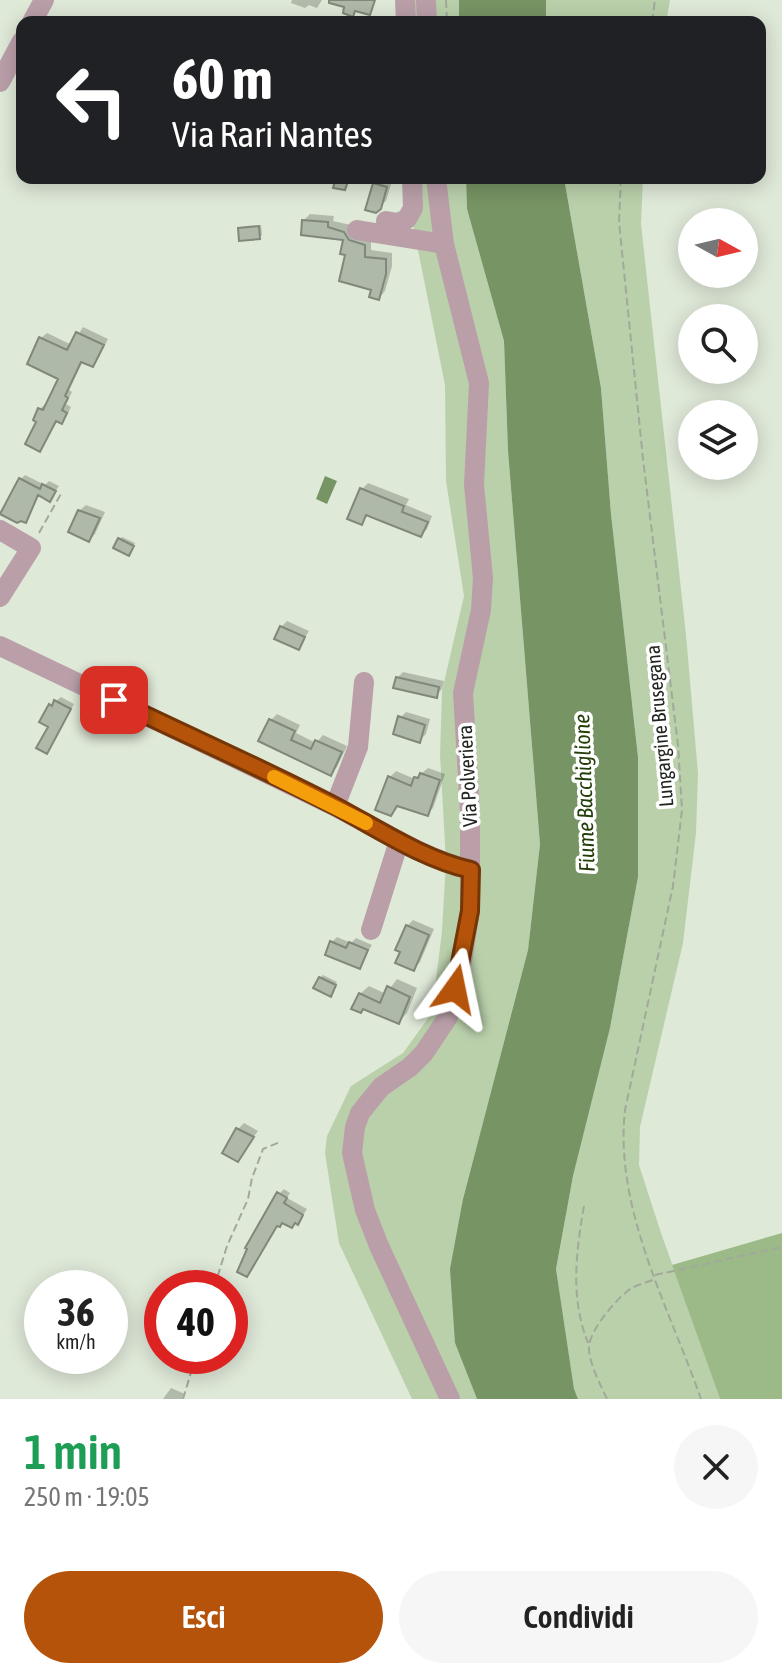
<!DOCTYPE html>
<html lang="it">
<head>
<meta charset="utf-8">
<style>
  :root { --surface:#fff; --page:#f6f6f6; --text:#222; --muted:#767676; --accent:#b45309 }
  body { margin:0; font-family:"Asap Condensed",sans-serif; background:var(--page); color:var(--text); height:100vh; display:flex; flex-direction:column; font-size:30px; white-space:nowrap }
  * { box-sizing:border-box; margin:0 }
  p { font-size:26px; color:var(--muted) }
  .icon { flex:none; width:44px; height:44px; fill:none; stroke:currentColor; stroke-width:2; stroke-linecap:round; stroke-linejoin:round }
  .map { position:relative; height:1399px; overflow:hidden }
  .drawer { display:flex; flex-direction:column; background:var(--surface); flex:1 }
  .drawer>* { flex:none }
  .top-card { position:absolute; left:16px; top:16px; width:750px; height:168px; border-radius:16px; box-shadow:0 4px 20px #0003; background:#202124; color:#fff; overflow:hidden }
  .needle { width:52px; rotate:98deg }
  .fabs { position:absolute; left:678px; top:208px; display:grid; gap:16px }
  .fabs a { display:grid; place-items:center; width:80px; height:80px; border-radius:50%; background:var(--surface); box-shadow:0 4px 20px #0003; font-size:40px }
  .speed { position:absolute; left:24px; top:1270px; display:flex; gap:16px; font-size:40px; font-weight:700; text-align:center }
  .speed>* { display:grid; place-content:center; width:104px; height:104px; border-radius:50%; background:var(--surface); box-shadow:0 4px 20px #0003; line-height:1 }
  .speed small { font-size:20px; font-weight:400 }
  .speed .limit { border:12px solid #d22; background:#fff; color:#111 }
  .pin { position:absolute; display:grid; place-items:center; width:68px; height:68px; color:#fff; margin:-34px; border-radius:16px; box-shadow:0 4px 12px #0006 }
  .me { position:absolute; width:88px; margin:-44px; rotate:12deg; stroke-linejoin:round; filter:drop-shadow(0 0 6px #0008) }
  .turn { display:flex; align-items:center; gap:28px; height:168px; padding:0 24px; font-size:36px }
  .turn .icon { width:104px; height:104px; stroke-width:2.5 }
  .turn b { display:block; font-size:56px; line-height:68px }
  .round { display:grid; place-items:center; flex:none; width:84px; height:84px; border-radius:42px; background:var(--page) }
  .head { display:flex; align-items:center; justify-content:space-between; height:136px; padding:0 24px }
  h1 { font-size:48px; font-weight:600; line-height:60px; color:#1e9e55 }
  .primary-button { display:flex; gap:16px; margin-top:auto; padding:16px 24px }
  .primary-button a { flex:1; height:92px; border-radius:48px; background:var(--accent); color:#fff; font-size:32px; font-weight:600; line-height:92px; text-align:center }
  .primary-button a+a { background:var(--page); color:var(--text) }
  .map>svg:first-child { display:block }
  .green { fill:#bad0ab }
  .forest { fill:#9cba88 }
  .water { fill:#779464 }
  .shadow { fill:#0003 }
  .building { fill:#afb9a9; stroke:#7f887a; stroke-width:2 }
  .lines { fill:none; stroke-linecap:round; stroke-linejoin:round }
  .path { stroke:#a1a99b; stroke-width:2; stroke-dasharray:8 4; stroke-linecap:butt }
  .minor { stroke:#ba9fa9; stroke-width:20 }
  .route-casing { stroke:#753606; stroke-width:20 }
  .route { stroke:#b45309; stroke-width:14 }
  .slow { stroke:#f59e0b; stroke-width:14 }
  .labels { text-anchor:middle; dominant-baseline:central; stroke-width:7; stroke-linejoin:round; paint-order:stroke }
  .street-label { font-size:20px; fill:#21251f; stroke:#fff }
  .water-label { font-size:22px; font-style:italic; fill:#233e08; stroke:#fff }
</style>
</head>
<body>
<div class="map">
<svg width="782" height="1399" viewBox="0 0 782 1399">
  <rect width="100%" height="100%" fill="#dfe9d8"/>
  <!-- green -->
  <path class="green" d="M402,0H459V22H402Z
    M546,0H670L666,22H546Z
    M408,178H466L467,209L504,341L508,451L540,844L528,950L463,1199L455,1343L477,1399H412L339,1243L325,1153L327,1136L351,1086L403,1053L432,1013L442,931L446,861L440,755L442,691L464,596L446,481L445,385L410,210Z
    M564,178H643L641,224L686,635L698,773L696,833L683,943L640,1127L639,1165L660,1230L720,1399H578L574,1390L556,1269L573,1176L610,1028L638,877V756L611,514L601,388Z"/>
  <!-- forest -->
  <path class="forest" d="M782,1233V1399H720L672,1265Z"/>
  <!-- water -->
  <path class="water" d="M459,0H546V22H459Z
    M466,178H564L601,388L611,514L638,757V877L610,1028L573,1176L556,1269L574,1389L578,1399H477L455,1343L450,1269L463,1199L528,950L540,844L508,451L504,341L467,209Z
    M325,476L337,481L327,504L316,499Z"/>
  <!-- shadow -->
  <path class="shadow" d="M292,0H322L317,8L309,5L305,8L291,3Z
    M380,178L392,181L386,201L375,211V184Z
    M310,214L334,216L333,221L351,225L371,238V250L392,253V266L385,291L379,298L347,253L346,238L304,220Z
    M261,225L262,235L260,237L240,229Z
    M83,327L108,339L98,359L92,365L83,361L69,390L72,392L66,404L71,407L67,416L62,421L58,420L40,450V409L45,404L48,405L61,378L41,338L47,333L72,345Z
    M25,475L45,485L49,481L59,486L50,499L39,493L25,520L20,480Z
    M368,483L409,499L406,505L432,516L427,529L421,535L369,514L362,523V489Z
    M86,505L105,512L95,534L89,540L79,511Z
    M122,537L135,543L131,551L120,539Z
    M287,621L309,631L299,647L281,627Z
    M403,672L444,681L442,689L436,695L397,678Z
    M61,697L74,704L47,752L51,705Z
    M406,712L430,719L426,734L420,740L400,718Z
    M277,714L300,725L296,733L316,743L323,735L347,746L337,767L331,773L261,740L271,720Z
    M428,768L445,774L433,808L427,814L398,804L390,814V777L396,771L415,779Z
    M413,920L434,929L420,962L414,968L407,926Z
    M337,937L351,943L356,938L372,945L359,966L332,942Z
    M323,975L337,982L333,992L320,978Z
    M397,979L417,988L407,1013L399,1022L365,1007L360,994L369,986L386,994Z
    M244,1123L258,1131L249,1143L238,1129Z
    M284,1189L290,1193L287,1198L307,1209L302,1217L291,1225L279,1194Z
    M171,1388L185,1394L182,1399H163Z"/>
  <!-- building -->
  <path class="building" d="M329,0H375L370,15L355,11L353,17L343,13L344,7L329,3Z
    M336,178H349L345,190L333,188Z
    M373,183L387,187L381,209L376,213L365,210Z
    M302,220L328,222V227L344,232L349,240L365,245V257L386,259V274L379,300L369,297L371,290L339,281L345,255L340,254L343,240L301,235Z
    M259,226L260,239L239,241L238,228Z
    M76,332L104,345L93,367L81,362L65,396L68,398L62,410L67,413L62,424L56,421L40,452L25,444L36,422L33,420L38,408L43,410L58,379L27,364L39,337L67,350Z
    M19,478L40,489L42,484L56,491L50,502L38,495L26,523L21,521L17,523L0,514Z
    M360,488L404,506L402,512L428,522L421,537L366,515L362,525L347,519Z
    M78,510L100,518L89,542L68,532Z
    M118,538L134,546L129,556L113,548Z
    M280,626L305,637L299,650L274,639Z
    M396,677L439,687L437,698L393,688Z
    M54,700L71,709L47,754L36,748L48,727L39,722L49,704L52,706Z
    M398,716L425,725L420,743L393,734Z
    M269,719L295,731L291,740L311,749L315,740L342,752L331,776L258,741Z
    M420,773L440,780L428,816L397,806L391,816L375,810L388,776L411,786L414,777L418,778Z
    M406,925L429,935L414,971L395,963L400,952L395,950Z
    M330,941L346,948L349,942L368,950L360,969L325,955Z
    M319,977L336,985L331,997L313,988Z
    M387,986L410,997L399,1024L363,1009L361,1013L351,1009L359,993L380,1003Z
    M236,1128L254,1137L238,1162L222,1153Z
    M277,1192L287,1198L284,1203L303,1215L298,1225L295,1223L292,1228L282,1223L280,1227L277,1226L247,1277L237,1272L247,1249L245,1248Z"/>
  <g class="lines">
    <!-- path -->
    <path class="path" d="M446,0L447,22
      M652,22L655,0
      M621,178L619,222L643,459L678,745L682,810L673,886L625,1110C614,1209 669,1307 701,1399
      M39,533L62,492
      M584,1206C576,1252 570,1298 588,1343
      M655,1275L782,1247
      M214,1288L227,1246L248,1199L252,1178L263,1149L280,1142
      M183,1399L196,1356
      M607,1399C601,1386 588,1361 589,1347C589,1331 618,1296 632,1288C639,1284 648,1282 655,1279"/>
    <!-- minor -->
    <path class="minor" d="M405,0L406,22
      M426,0L427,22
      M32,22L44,0
      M0,82L22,41
      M436,178L444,244L479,383L474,485L483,578L481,610L463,693L470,812V911L462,961L448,1017L424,1053L410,1067L381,1087L360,1113L355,1127L352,1153L365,1210L379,1246L450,1399
      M386,221L398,223L407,219L413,208L412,178
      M357,230L444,244
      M0,530L31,548L0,597
      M0,646C110,698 219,750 328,803C375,826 420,858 471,870
      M335,806L358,747L364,682
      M371,930L399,841"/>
  </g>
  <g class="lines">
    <!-- route casing -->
    <g class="route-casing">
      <path id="route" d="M114,700C188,736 264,769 337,807C380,830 423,859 471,870L470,911L455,989"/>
    </g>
    <!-- route -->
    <use href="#route" class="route"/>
    <!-- slow -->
    <path class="slow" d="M274,777L366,823"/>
  </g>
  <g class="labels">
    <!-- street labels -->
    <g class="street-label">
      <text transform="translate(659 726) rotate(-95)">Lungargine Brusegana</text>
      <text transform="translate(467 776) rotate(-93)">Via Polveriera</text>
    </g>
    <!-- water labels -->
    <g class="water-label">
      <text transform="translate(584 793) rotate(-92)">Fiume Bacchiglione</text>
    </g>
  </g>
</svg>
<div class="fabs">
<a><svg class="needle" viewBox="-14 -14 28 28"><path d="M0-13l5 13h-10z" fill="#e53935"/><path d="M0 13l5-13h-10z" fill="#767676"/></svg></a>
<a><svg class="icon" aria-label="search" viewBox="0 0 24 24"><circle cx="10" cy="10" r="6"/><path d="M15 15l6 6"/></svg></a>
<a><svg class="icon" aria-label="layers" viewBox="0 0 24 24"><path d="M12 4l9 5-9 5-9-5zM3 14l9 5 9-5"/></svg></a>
</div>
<div class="speed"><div>36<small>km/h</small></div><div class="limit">40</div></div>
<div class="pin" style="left:114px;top:700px;background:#d93025"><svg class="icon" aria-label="arrive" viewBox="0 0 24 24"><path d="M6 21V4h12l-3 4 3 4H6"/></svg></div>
<svg class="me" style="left:455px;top:989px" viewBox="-20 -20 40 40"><path d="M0-17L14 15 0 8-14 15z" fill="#b45309" stroke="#fff" stroke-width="4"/></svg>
<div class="top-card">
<div class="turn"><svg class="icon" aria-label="left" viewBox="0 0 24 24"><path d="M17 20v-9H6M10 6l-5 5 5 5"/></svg><div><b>60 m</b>Via Rari Nantes</div></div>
</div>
</div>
<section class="drawer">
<div class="head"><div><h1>1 min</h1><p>250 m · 19:05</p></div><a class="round"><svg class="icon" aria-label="close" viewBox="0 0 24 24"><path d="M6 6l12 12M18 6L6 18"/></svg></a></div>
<div class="primary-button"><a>Esci</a><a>Condividi</a></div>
</section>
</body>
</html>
